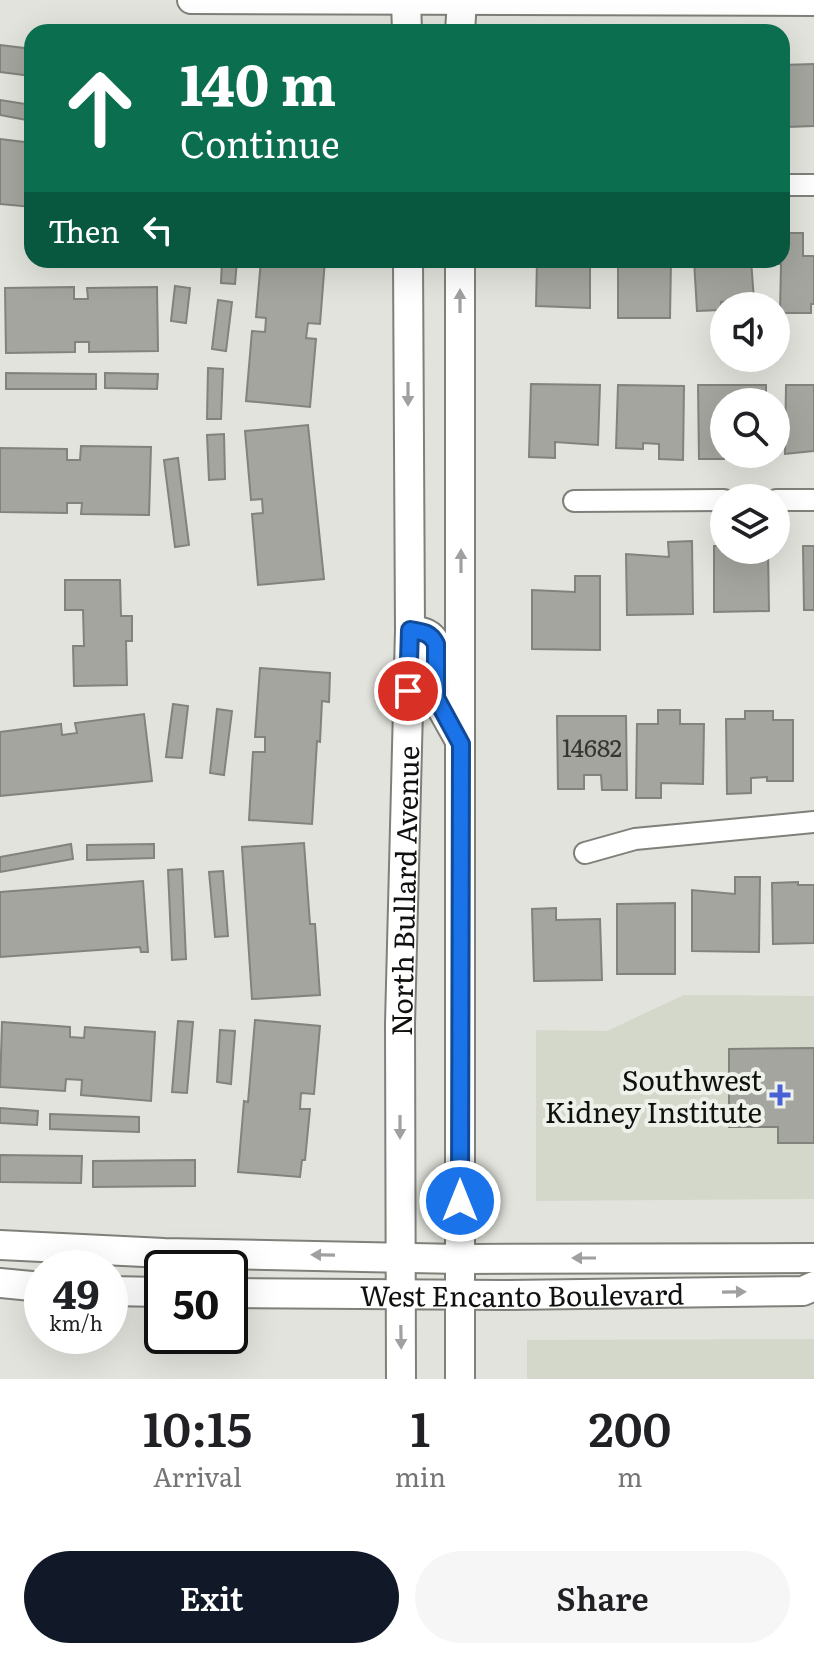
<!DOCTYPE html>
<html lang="en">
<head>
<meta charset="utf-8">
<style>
  :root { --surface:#fff; --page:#f6f6f6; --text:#202124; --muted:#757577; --accent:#111827 }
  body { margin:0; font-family:Literata,serif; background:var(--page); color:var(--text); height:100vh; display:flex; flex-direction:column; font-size:30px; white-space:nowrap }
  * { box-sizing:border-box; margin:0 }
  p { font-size:26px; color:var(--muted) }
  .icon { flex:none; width:44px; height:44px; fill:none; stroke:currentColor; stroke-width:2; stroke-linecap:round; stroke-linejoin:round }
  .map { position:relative; height:1379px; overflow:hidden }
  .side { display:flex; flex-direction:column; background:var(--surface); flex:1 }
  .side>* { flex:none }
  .hud { position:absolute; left:24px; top:24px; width:766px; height:244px; border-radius:24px; box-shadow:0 8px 32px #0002; background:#0b6e4f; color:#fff; overflow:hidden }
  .controls { position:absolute; left:710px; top:292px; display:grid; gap:16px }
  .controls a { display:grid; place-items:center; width:80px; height:80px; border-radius:50%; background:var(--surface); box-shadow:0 8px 32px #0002; font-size:40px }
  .speed { position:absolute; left:24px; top:1250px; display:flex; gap:16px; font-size:40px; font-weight:700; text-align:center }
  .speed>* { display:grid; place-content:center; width:104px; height:104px; border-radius:50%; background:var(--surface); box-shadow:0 8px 32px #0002; line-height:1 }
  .speed small { font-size:20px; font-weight:400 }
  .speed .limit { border:4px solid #111; border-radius:12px; background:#fff; color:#111 }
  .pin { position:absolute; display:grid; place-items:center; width:68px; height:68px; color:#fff; margin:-34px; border:4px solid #fff; border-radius:50%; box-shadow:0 2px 8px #0007 }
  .me { position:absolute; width:88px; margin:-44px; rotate:0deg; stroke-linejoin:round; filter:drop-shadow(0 0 6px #0008) }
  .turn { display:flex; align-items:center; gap:28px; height:168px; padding:0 24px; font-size:36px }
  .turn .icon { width:104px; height:104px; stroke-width:2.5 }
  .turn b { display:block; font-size:56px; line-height:68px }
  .then { display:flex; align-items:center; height:76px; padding:0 24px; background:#0003; gap:16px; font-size:30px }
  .eta { display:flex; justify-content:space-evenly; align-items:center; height:136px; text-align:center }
  .eta b { font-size:48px; font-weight:600; line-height:56px }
  .button { display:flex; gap:16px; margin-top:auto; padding:16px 24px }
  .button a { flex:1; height:92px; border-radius:48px; background:var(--accent); color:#fff; font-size:32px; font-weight:600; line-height:92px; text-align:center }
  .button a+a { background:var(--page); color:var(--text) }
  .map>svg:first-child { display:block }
  .built { fill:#d4d8ca }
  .building { fill:#a3a59e; stroke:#81837c; stroke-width:2 }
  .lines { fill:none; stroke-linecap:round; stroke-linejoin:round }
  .minor-casing { stroke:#7e8079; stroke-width:24 }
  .tertiary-casing { stroke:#7e8079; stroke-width:30 }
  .secondary-casing { stroke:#7e8079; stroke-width:32 }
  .minor { stroke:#fff; stroke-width:20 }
  .tertiary { stroke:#fff; stroke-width:26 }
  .secondary { stroke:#fff; stroke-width:28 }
  .oneway { fill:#9fa09f }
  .route-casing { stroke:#114b97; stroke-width:20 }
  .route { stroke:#1a73e8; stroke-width:14 }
  .poi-dot { fill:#4862d6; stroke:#eef1e9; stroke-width:3 }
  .labels { text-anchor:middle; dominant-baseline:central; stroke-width:8; stroke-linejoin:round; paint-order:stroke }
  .number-label { font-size:24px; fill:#353632 }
  .street-label { font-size:28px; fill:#10110e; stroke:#eef1e9 }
  .poi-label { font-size:28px; fill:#10110e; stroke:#eef1e9; text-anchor:end }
</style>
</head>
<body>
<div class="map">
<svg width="814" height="1379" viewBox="0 0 814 1379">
  <rect width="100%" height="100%" fill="#e1e3dc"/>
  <!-- built -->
  <path class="built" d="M684,995L814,996V1199L536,1201V1030L607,1031Z
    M814,1339V1379H527V1340Z"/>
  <!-- building -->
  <path class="building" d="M0,45L32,49V76L0,72Z
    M814,64V126L787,127L788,158H782V65Z
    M0,100L32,105V121L0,115Z
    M0,139L32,143V207L0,204Z
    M782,233H803V256H814V304H811V313H780L781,264H770V260H782Z
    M222,260H237L235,284L221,283Z
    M261,260H325L320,324L308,323L306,338L316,339L310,407L246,401L252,331L265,332L266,318L256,317Z
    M537,260H590V308L536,306Z
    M618,260H671L670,318H618Z
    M694,260H751L754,300L721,302V310L697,311Z
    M175,286L190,288L186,323L171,321Z
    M74,287V299H88L87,288L157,287L158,351L89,352V342H75V352L6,353L5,288Z
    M218,300L232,302L226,351L212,349Z
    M208,368L223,369L221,419H207Z
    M6,373L96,374V389H6Z
    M105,373L158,374L157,389L105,388Z
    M531,384L600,385L598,445L555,442V458L529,457Z
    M618,385L684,386L683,460L659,459V444L643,443V449L616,448Z
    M698,385H766V402H724V459H699Z
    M786,385H814V451L785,454Z
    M308,425L324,579L258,585L252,514L263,513L262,499L251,500L245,431Z
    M224,434L225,479L209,480L207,435Z
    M81,446L151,447L149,515L81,514L82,503H67V513L0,512V448L67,449V460H80Z
    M178,458L189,545L175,547L164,460Z
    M692,541L693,614L627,615L626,554L669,557L668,542Z
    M714,546H724V550H768L769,611L714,612Z
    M803,546H814V610H804Z
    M575,576H600V650L532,649V590L575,592Z
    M65,580H120L121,616H132V641H126L127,685L74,686L73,646H84L83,610H65Z
    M260,668L330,673L329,702L322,701L320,742L317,741L312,824L249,820L253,752H265V737H255Z
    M173,704L188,706L182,758L166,757Z
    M217,709L232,711L224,775L210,773Z
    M658,710H680V724H704L703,784L661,783V798H636L637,724H658Z
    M745,711H773V720H793V781H767V777L751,778V793L727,794L726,719H745Z
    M144,714L152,781L0,796V732L61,724L62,735L77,733L75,723Z
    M557,716H626L627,790H602L601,775H584V789H558Z
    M304,843L310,924H315L320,995L252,999L242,847Z
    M71,844L73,859L0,872V857Z
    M154,844V858L87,860V845Z
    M182,869L186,959L172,960L168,870Z
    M223,871L228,936L215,937L209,872Z
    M735,877H760L759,952L692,951V890L735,894Z
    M143,881L148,952H141L140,947L0,957V892Z
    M798,882V885H814V943L773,944L772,883Z
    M675,903V974H617V904Z
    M556,908V920L600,919L602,980L534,981L532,909Z
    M255,1020L320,1026L314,1094L301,1093L300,1109H310L305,1160H302L300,1177L238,1172L244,1101L248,1102Z
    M178,1021L193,1022L187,1093L172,1092Z
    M2,1022L70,1027V1037L84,1038L85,1027L155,1032L151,1101L81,1095L82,1080L66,1079L65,1091L0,1087Z
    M220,1030L235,1031L231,1084L217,1082Z
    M814,1048V1143H778V1127H729V1049Z
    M0,1108L38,1111L37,1125L0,1123Z
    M50,1114L139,1117V1132L50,1129Z
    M0,1155L82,1156L81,1183L0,1182Z
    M195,1160V1186L93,1187V1161Z"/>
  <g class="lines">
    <!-- minor casing -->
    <g class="minor-casing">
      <path id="minor" d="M782,185H814
        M776,500H814
        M574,501L724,500
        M585,853L635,839L814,822"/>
    </g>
    <!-- tertiary casing -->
    <g class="tertiary-casing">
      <path id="tertiary" d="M191,0L814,2"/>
    </g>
    <!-- secondary casing -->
    <g class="secondary-casing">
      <g id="secondary">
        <path d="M406,0L407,32"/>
        <path d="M460,32L462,0"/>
        <path d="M460,260V1379"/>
        <path d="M410,630C422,632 430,632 436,644V698L460,741"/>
        <path d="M0,1245L164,1253L460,1259L814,1258"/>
        <path d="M0,1283L42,1287"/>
        <path d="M110,1291L162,1292"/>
        <path id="s1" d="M230,1293L503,1295L803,1291L814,1286"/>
        <path id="s2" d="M401,1379L400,1024L410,630L408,260"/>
      </g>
    </g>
    <!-- minor -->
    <use href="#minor" class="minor"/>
    <!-- tertiary -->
    <use href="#tertiary" class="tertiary"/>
    <!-- secondary -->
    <use href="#secondary" class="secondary"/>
  </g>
  <!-- one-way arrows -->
  <defs><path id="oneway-solid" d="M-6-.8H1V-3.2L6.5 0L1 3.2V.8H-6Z" transform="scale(2)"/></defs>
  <g class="oneway">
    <use href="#oneway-solid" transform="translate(460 301) rotate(-90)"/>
    <use href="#oneway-solid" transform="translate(408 394) rotate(90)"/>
    <use href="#oneway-solid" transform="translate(461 561) rotate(-90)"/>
    <use href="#oneway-solid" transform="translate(400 1127) rotate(90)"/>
    <use href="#oneway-solid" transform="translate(323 1255) rotate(-179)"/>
    <use href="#oneway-solid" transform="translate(584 1258) rotate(180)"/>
    <use href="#oneway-solid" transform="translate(734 1292) rotate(-1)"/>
    <use href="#oneway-solid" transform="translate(401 1337) rotate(89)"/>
  </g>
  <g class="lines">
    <!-- route casing -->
    <g class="route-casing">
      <path id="route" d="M408,691L410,630C422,632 430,632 436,644V698L461,744L460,1201"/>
    </g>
    <!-- route -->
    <use href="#route" class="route"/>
  </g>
  <!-- markers -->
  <path class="poi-dot" d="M776 1083h8v8h8v8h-8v8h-8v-8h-8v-8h8z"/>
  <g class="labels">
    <!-- number labels -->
    <g class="number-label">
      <text x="592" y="746">14682</text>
    </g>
    <!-- street labels -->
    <g class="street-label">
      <text stroke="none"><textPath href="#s2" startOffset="488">North Bullard Avenue</textPath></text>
      <text stroke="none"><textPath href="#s1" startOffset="292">West Encanto Boulevard</textPath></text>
    </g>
    <!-- poi labels -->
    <g class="poi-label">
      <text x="762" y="1079">Southwest<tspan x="762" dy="32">Kidney Institute</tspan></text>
    </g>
  </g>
</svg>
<div class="controls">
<a><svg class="icon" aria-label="sound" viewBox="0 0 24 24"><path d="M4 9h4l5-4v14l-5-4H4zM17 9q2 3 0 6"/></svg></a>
<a><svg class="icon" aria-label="search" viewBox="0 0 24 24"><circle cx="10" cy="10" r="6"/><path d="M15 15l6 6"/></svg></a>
<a><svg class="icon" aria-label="layers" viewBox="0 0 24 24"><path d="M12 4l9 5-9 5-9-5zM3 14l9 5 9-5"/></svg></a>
</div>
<div class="speed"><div>49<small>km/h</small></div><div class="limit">50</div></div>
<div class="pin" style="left:408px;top:691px;background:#d93025"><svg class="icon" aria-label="arrive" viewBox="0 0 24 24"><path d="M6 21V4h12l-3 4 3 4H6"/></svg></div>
<svg class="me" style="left:460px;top:1201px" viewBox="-20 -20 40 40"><circle r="17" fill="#1a73e8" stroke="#fff" stroke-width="3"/><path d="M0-11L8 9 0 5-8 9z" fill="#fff"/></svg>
<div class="hud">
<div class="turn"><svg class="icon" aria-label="ahead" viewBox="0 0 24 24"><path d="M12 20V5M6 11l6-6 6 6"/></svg><div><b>140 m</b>Continue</div></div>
<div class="then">Then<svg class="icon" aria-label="left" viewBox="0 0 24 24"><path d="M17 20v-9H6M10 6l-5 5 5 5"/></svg></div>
</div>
</div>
<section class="side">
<div class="eta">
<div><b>10:15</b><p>Arrival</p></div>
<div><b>1</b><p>min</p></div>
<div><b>200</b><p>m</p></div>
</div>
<div class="button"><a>Exit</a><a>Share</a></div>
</section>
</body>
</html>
